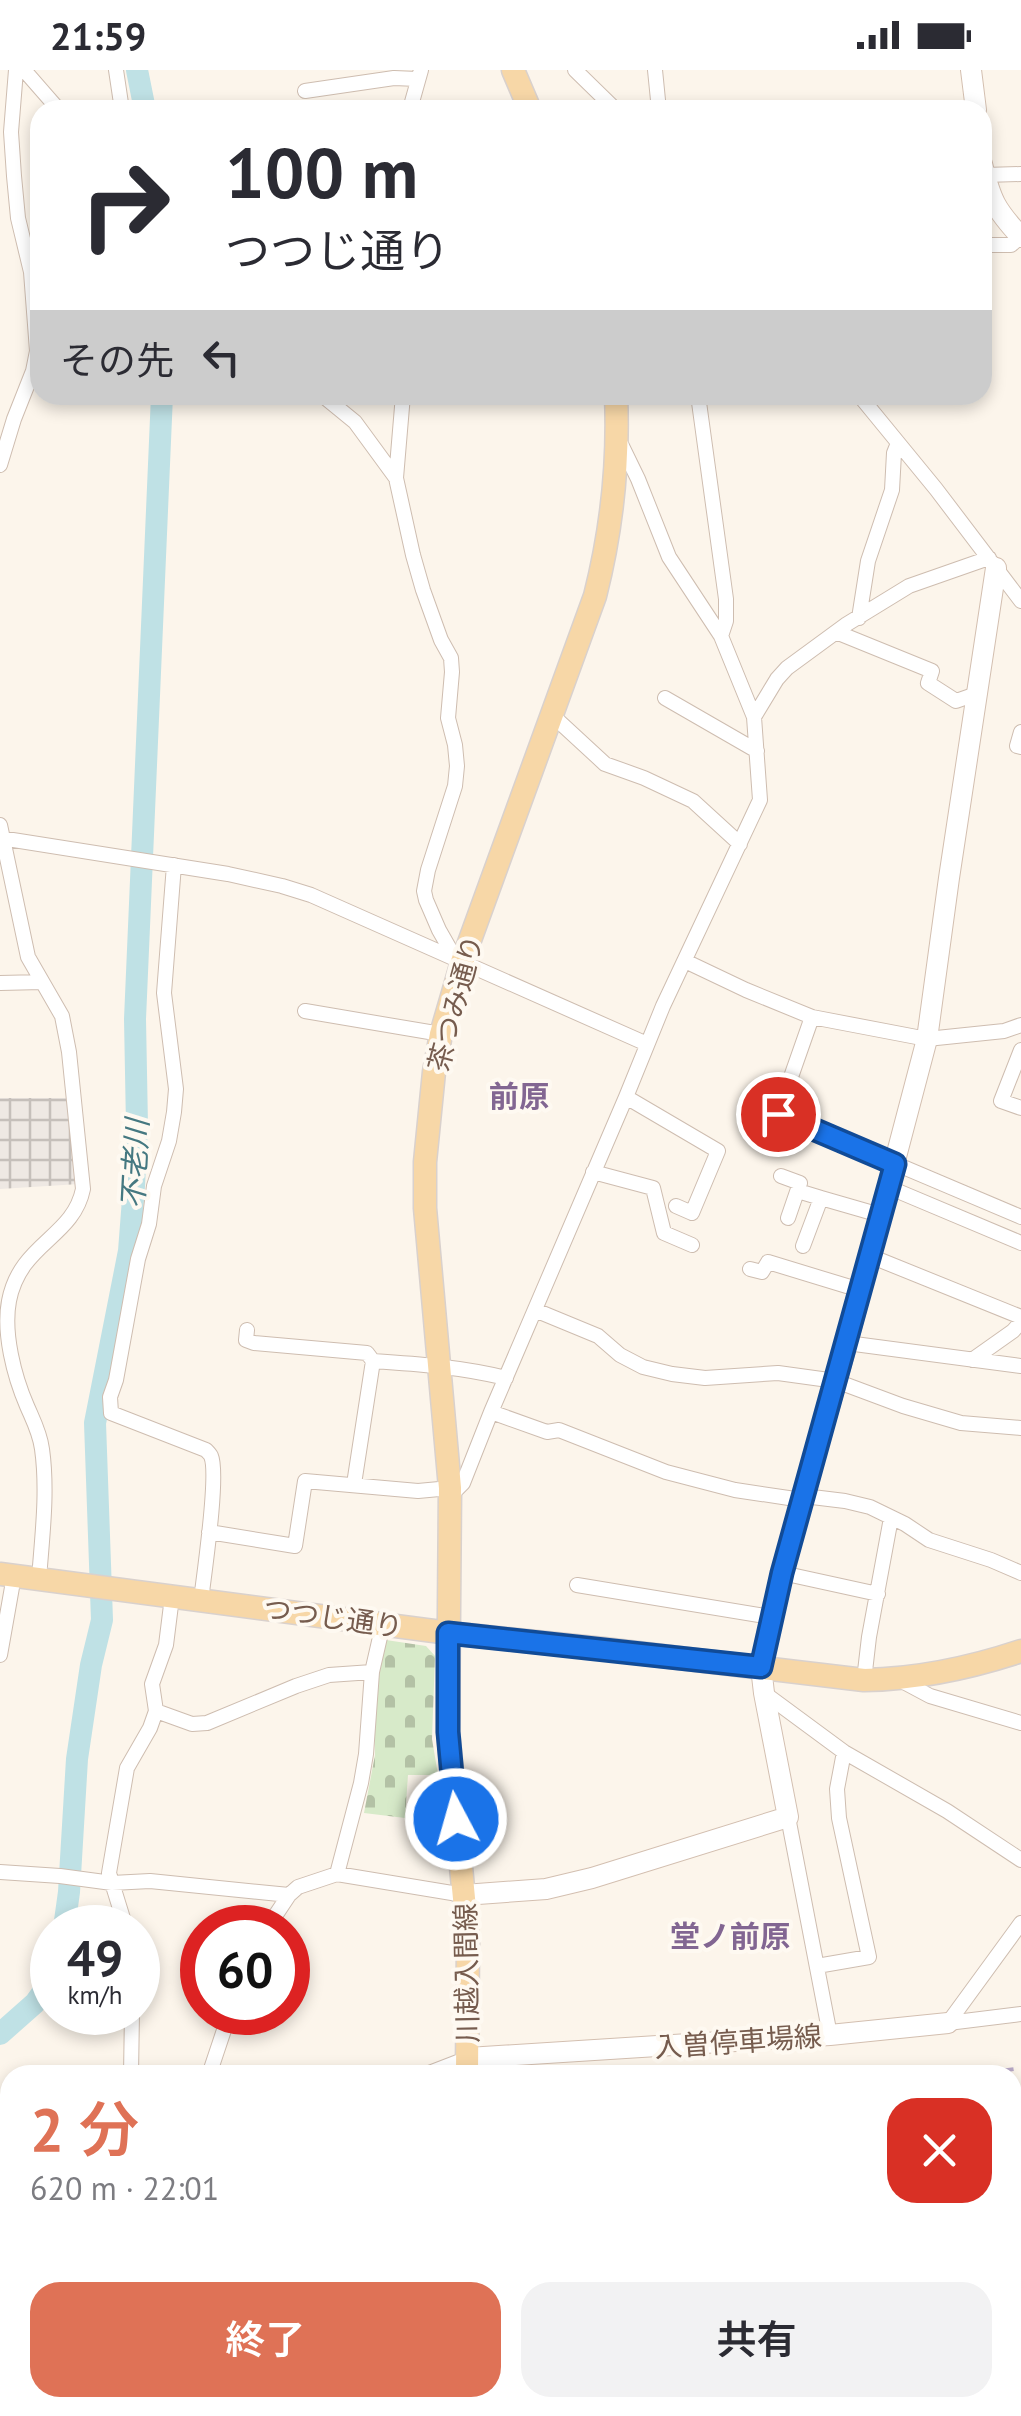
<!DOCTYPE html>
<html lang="ja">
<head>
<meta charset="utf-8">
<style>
  :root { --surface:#fff; --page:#f2f2f3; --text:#2b2b33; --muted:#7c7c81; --accent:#df7256 }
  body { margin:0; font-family:"PT Sans","Noto Sans JP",sans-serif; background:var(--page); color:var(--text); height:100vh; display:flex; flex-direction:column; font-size:38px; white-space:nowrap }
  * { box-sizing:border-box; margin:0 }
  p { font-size:32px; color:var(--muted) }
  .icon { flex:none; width:55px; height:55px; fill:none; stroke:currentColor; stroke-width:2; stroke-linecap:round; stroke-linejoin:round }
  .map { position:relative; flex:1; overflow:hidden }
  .side { position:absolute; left:0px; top:1995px; width:1022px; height:352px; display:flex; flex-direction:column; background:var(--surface); border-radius:30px 30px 0 0; box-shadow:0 5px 15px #0003 }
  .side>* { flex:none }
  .guide { position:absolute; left:30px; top:30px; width:962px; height:305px; border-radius:30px; box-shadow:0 5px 15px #0003; background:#fff; color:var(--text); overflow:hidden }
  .speed { position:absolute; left:30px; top:1835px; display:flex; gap:20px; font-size:50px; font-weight:700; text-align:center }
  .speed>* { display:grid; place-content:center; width:130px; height:130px; border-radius:50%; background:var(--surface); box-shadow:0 5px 15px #0003; line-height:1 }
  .speed small { font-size:25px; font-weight:400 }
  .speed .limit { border:15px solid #d22; background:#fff; color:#111 }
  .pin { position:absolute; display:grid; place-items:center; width:85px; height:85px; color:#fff; margin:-42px; border:5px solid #fff; border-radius:50%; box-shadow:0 2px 10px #0007 }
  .me { position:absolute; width:110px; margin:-55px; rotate:354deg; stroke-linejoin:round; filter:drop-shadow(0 0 8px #0008) }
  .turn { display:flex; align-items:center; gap:35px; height:210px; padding:0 30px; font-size:45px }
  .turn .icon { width:130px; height:130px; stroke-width:2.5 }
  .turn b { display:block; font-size:70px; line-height:85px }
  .then { display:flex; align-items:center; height:95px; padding:0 30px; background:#0003; gap:20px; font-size:38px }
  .round { display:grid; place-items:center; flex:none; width:105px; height:105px; border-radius:30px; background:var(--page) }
  .summary { display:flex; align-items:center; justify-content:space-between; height:170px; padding:0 30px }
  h1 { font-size:60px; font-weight:600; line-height:75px; color:var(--accent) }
  .primary-button { display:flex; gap:20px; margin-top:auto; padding:20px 30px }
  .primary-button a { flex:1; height:115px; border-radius:30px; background:var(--accent); color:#fff; font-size:40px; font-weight:600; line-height:115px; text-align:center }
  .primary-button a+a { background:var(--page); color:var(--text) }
  .status { display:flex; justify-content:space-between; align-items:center; height:70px; padding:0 50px; background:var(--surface); direction:ltr }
  .status svg { height:28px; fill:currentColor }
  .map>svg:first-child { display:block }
  .industrial { fill:url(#industrial-grid) }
  .cemetery { fill:url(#cemetery-stones) }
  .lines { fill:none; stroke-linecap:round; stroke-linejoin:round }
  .river { stroke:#bfe1e5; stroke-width:22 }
  .street-casing { stroke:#cebdb0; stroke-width:16 }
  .secondary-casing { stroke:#d3bfb0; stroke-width:22 }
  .primary-casing { stroke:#d9d1cd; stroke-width:25 }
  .street { stroke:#fff; stroke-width:14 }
  .secondary { stroke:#fff; stroke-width:20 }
  .primary { stroke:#f7d7a7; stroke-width:22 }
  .rail { stroke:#b8a8c6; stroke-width:4; stroke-dasharray:15 10; stroke-linecap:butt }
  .route-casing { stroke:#114b97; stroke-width:25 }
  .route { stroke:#1a73e8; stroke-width:18 }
  .labels { text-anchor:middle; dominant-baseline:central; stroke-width:8; stroke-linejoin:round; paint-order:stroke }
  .street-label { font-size:28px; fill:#765c4e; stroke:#fef9f1 }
  .neighbourhood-label { font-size:30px; font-weight:bold; fill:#826692; stroke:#fef9f1 }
  .water-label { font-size:30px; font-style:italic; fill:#457881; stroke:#fef9f1 }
</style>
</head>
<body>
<div class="status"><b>21:59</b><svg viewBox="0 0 49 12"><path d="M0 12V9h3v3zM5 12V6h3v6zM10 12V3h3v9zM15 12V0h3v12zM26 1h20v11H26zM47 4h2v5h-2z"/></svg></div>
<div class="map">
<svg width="1021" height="2346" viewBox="0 0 1021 2346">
  <defs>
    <pattern id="industrial-grid" width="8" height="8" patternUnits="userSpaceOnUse" patternTransform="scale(2.5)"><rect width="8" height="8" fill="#eee8e3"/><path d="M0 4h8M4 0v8" fill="none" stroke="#c5bfba"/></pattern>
    <pattern id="cemetery-stones" width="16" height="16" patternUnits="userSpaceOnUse" patternTransform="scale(2.5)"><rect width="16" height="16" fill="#d7eac9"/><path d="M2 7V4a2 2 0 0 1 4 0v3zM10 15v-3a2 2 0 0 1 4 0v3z" fill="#b3c1a5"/></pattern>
  </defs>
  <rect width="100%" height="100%" fill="#fcf5eb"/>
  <!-- industrial -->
  <path class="industrial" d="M0,1028H69L79,1114L0,1119Z"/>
  <!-- cemetery -->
  <path class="cemetery" d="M386,1570L426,1576L435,1586L432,1669L438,1705H408L405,1748L364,1743L375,1685L374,1648L380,1598Z"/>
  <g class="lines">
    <!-- river -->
    <path class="river" d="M137,0L145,40
      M64,1858L69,1822L77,1689L91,1595L102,1550L95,1353L129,1181L134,1116L137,1056L135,949L162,325
      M0,1964L35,1933L52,1909"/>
    <!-- street casing -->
    <g class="street-casing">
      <path id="street" d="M24,0L59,40
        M116,0L122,40
        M575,0L616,40
        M655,0L659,40
        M305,21L394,8L417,9
        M412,40V32L421,0
        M985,105L1021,104
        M982,175H1011L1021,166
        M322,325L355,352L396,408
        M403,325L396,408L413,485L423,520L441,570L451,588L452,602L448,648L455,675L457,696L455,716L428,800L424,821L426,830L439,860L455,888
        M698,325L726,529V551L721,566
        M859,325L936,419L1021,531
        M620,372L638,409L669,487L721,566L754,647
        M0,395L14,349L33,301L37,281L31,202L18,148L14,106L11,62L16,0
        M859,548L868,491L892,420L894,383L898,373
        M836,562L932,601L928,613L956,631L976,624
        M665,628L757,681
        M553,646L605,694L644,708L693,731L740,774
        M1021,662L1017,676L1021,677
        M0,755L28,887L62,946L69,982L83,1119C73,1168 20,1173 9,1231C3,1263 14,1306 27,1336C33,1350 40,1363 42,1379C48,1422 42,1467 39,1509
        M0,768L228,804L282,816L311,825L647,974
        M174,795L164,923L176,1019L174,1042L169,1071L154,1116L149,1154L138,1189L116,1310L110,1327L111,1343L206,1380C208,1382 210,1384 211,1386C219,1404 204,1505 201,1530
        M685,891L746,920L812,947L927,969L1004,961L1021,955
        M0,913L42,912
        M305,941L441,964
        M812,947L778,1044L1021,1147
        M1021,980L1001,1031L1021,1038
        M626,1027L718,1081L692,1143L676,1136
        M593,1102L653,1118L664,1163L692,1175
        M781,1106L800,1113L788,1148
        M888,1117L1021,1173
        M798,1121L821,1128L803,1176
        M821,1128L880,1145
        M870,1186L1021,1247
        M750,1199L762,1202L768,1192L860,1220
        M535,1240L598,1266L620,1285L643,1297L672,1304L705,1308L778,1303L836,1311L903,1336L961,1353L1021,1358
        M247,1260L246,1270L254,1273L367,1283L373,1291C418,1294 461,1297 506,1308
        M847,1273L1021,1296
        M972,1290L1013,1261L1021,1252
        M491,1342L547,1362L559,1360L666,1402L735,1420L802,1430
        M354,1414L373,1291
        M451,1425L463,1413L491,1342L626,1027L663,936L760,730L754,647L777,609L787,598L847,554L909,516L989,488
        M804,1426L845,1431L870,1437L905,1454L929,1470L991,1490L1021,1503
        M209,1462L295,1476L305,1411L418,1421L450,1418
        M782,1503L878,1524
        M577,1515L771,1547
        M0,1585L14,1506
        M864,1610L869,1567L891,1448
        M900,1610L930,1626L1021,1653
        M764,1623L844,1682L947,1741L1021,1790
        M156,1641L192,1654L207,1653L296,1616L329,1605L372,1602
        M788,1747L830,1965
        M0,1802L60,1806L112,1813L150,1811L289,1825
        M337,1804L361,1713L366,1684L372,1602L383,1554
        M126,1858L109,1803L127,1698L150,1658L156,1641L152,1614L166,1575L172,1527
        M267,1858L289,1825L298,1817L337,1804L464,1825
        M817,1896L869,1887L839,1748L837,1719L844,1682
        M948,1953L1021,1853
        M948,1953L1021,1944
        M131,2005L132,1942
        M209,2005L230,1942
        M424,2005L468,1988
        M1012,2030L1021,2027
        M0,2098L2,2079
        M1012,2136L1021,2138
        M0,2142L10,2143
        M1012,2166L1021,2168
        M0,2172H10
        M0,2211L10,2212
        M0,2236L10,2237
        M1012,2299L1021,2289
        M279,2338L284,2346
        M739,2338L784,2346
        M86,2346V2338
        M177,2346L183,2338
        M299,2346L303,2338
        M722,2346L727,2338
        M784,2346L786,2339L818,2346
        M972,2346L979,2338"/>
    </g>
    <!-- secondary casing -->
    <g class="secondary-casing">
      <path id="secondary" d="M971,0L976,40
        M982,94C991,130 995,139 1021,167
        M464,1825L546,1819L592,1808L788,1747L764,1623L761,1597L782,1503L847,1273L927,969L949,808L996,498
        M468,1988L830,1965L948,1953"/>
    </g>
    <!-- primary casing -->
    <g class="primary-casing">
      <path id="primary" d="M513,0L530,40
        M0,1504L449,1563L604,1579L864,1610C918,1609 970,1598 1021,1581
        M467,2005L468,1870L448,1661L450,1418L425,1138V1092L434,1002L441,964L462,892L595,526C612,459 619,394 616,325
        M462,2346V2338"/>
    </g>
    <!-- street -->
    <use href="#street" class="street"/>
    <!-- secondary -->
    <use href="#secondary" class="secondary"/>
    <!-- primary -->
    <use href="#primary" class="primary"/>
    <!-- rail -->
    <path class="rail" d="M974,2005L1021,1998
      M0,2061L10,2062"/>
  </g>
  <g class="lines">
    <!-- route casing -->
    <g class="route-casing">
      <path id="route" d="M456,1749L448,1662V1563L761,1597L782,1503L895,1094L778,1044"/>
    </g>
    <!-- route -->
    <use href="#route" class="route"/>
  </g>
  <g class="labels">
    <!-- street labels -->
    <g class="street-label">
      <text transform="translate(455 933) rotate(-75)">茶つみ通り</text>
      <text transform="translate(333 1547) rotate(8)">つつじ通り</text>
      <text transform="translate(466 1903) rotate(-91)">川越入間線</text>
      <text transform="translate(738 1971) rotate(-4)">入曽停車場線</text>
    </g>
    <!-- neighbourhood labels -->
    <g class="neighbourhood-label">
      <text x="519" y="1025">前原</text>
      <text x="730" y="1865">堂ノ前原</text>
    </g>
    <!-- water labels -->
    <g class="water-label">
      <text transform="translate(134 1094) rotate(-87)">不老川</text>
    </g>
  </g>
</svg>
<div class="speed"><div>49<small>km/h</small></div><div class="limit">60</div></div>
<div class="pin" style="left:778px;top:1044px;background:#d93025"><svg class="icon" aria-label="arrive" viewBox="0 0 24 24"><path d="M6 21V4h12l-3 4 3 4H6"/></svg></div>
<svg class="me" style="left:456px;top:1749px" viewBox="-20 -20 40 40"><circle r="17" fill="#1a73e8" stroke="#fff" stroke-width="3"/><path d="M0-11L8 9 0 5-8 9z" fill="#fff"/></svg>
<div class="guide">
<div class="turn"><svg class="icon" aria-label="right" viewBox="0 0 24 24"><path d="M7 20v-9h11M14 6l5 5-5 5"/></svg><div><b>100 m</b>つつじ通り</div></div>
<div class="then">その先<svg class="icon" aria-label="left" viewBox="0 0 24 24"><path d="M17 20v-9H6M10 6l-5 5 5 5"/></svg></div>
</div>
<section class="side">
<div class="summary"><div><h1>2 分</h1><p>620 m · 22:01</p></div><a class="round" style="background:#d93025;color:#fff"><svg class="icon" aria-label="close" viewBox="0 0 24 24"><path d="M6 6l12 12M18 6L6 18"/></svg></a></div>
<div class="primary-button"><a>終了</a><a>共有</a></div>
</section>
</div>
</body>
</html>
